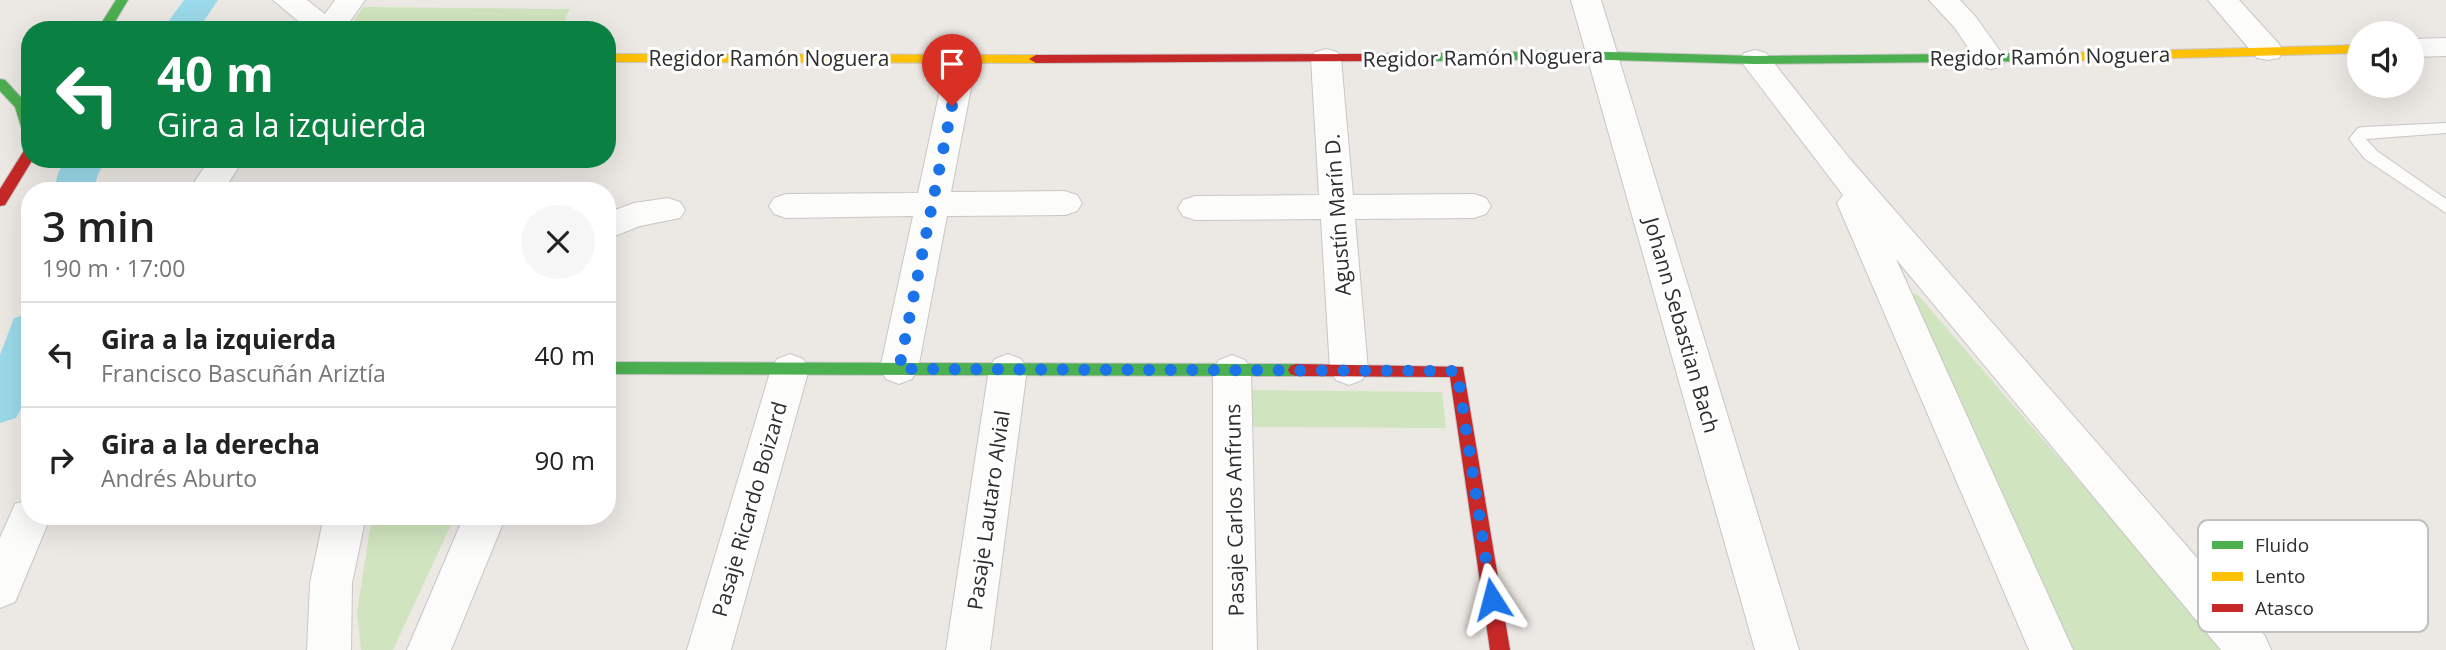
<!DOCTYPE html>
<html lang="es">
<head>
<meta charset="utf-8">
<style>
  :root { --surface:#fff; --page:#f6f6f6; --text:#222; --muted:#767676; --line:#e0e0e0 }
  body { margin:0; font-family:"Open Sans",sans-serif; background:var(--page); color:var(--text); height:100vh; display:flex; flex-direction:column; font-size:26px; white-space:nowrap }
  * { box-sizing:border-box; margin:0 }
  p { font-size:23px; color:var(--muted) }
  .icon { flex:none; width:38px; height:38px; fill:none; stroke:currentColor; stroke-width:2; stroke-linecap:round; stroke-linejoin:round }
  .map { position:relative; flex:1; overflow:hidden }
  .drawer { position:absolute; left:21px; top:182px; width:595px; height:343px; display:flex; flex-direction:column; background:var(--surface); border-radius:28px; box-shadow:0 7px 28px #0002 }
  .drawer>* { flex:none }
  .guide { position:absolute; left:21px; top:21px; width:595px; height:147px; border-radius:28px; box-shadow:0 7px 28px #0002; background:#0b8043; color:#fff; overflow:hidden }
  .tools { position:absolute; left:2347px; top:21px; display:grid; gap:14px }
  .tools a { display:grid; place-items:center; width:77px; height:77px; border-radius:50%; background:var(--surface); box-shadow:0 7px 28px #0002; font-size:35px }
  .pin { position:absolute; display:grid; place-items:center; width:60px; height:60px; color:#fff; margin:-72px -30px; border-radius:50% 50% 50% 0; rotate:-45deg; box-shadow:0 0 7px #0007 }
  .pin .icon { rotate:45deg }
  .me { position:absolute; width:77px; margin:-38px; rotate:351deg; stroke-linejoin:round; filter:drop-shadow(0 0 5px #0008) }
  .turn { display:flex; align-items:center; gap:24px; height:147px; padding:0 21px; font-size:32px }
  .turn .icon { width:91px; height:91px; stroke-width:2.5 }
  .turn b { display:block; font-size:49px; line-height:60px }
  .round { display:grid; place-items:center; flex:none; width:74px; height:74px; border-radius:37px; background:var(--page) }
  .headline { display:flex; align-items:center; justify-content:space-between; height:119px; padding:0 21px }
  h1 { font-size:42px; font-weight:600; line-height:52px }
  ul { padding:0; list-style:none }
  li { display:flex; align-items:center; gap:21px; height:105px; padding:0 21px; border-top:2px solid var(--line) }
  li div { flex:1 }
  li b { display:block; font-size:26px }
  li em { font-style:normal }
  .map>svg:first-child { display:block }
  .green { fill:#d0e5bf }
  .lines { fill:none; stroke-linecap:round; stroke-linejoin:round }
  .canal { fill:#9bdaea; fill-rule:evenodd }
  .lane-casing { stroke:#c8c6c7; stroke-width:2 }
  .street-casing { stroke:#c8c6c7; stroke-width:2 }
  .fast-casing { stroke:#c8c6c7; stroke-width:2 }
  .slow-casing { stroke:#c8c6c7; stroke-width:2 }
  .jam-casing { stroke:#c8c6c7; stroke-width:2 }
  .lane { fill:#fcfcfb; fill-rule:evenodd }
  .street { fill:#fcfcfb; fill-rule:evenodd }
  .fast { fill:#4caf50; fill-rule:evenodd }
  .slow { fill:#ffc107; fill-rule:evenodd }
  .jam { fill:#c62828; fill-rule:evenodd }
  .route { stroke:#1a73e8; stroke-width:12; stroke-dasharray:0 21.6 }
  .labels { text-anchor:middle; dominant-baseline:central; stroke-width:6; stroke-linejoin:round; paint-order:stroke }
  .street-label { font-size:21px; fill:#2e2e2e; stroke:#fff }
  .key { fill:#fff; stroke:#c0c0c0; stroke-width:2 }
  .key-label { font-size:19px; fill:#2e2e2e }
</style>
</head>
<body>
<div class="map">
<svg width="2446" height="650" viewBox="0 0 2446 650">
  <rect width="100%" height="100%" fill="#ece8e4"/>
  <!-- green -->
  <path class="green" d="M363,7L570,9L560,30H358L351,26Z
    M1907,291L1918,295L2225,650H2065Z
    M1251,390L1442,392L1446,428L1251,427Z
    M372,516H455L393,650H361L357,612Z"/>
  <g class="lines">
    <!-- canal -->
    <path class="canal" d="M184,0H218L198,30H162Z
      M67,159H107L98,174L93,191H53L59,171Z
      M30,313V393L16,418L0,423V355L14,318Z"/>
    <!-- lane casing -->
    <g class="lane-casing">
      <path id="lane" d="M2446,123V133L2366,139L2377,151L2446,199V213L2365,159L2349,139L2358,128L2363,127Z"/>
    </g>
    <!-- street casing -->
    <g class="street-casing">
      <path id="street" d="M273,0H307L325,14L335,0H365L344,30H309Z
        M1571,0H1601L1799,650H1755Z
        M1929,0H1960L1975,16L2006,59L2002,66L1991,69L1980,66L1955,28Z
        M2208,0H2239L2279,44L2283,51L2279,58L2268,60L2257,58Z
        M2446,38V56L2412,57V39Z
        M962,48L973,50L977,57L951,192L1065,191L1077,195L1082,203L1077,211L1065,215L947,216L918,369L912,379L899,384L886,379L880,369L913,216L786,218L774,214L769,206L774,198L786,194L918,193L947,57L951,50Z
        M1326,49L1337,52L1341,59L1353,195L1474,194L1486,198L1491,206L1486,214L1474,218L1355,219L1368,370L1362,380L1349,385L1336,380L1330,370L1321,219L1195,220L1183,216L1178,208L1183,200L1195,196L1319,195L1311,59L1315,52Z
        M1755,50L1766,53L1850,159L2265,636L2271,650H2221L1896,259L2073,650H2029L1837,203L1843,195L1740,60L1744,53Z
        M210,159H244L223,191H188Z
        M668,198L680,202L685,210L680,218L640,226L607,239V213L634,203Z
        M790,354L803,359L809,369L731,650H687L771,369L777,359Z
        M1008,354L1021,359L1027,369L990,650H946L989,369L995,359Z
        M1232,355L1245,360L1251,370L1257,650H1213V370L1219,360Z
        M30,499V516H51L15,602L0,608V538L15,504Z
        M324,516H366L352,583L351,650H307L310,583Z
        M464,516H506L451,650H407Z"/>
    </g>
    <!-- fast casing -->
    <g class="fast-casing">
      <path id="fast" d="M116,0H128L110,30H97Z
        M1572,51L1755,56L2058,53L2065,57L2058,61L1755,64L1572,59L1367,62L1360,58L1367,54Z
        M0,79L5,80L28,105L30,137L23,133L15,107L0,91Z
        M607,362L1296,364L1302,366L1304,370L1302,374L1296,376L607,374Z"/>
    </g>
    <!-- slow casing -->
    <g class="slow-casing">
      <path id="slow" d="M2359,45V53L2058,61L2051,57L2058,53Z
        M607,54L1036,55L1043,59L1036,63L607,62Z"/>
    </g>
    <!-- jam casing -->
    <g class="jam-casing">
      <path id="jam" d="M1367,54L1372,55V61L1036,63L1029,59L1036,55Z
        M30,147V159H33L5,205L0,206V189L25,149Z
        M1296,364L1463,367L1510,650H1490L1450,377L1296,376L1290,374L1288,370L1290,366Z"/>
    </g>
    <!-- lane -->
    <use href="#lane" class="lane"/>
    <!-- street -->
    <use href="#street" class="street"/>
    <!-- fast -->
    <use href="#fast" class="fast"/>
    <!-- slow -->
    <use href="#slow" class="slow"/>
    <!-- jam -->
    <use href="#jam" class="jam"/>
  </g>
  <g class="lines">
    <!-- route -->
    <path class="route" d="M952,106L899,369L1457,371L1492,599"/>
  </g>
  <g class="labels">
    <!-- street labels -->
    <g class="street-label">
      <text transform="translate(2050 56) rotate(-1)">Regidor Ramón Noguera</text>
      <text transform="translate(1483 57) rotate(-1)">Regidor Ramón Noguera</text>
      <text x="769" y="58">Regidor Ramón Noguera</text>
      <text transform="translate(1337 215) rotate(-94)">Agustín Marín D.</text>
      <text transform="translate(1682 325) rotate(74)">Johann Sebastian Bach</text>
      <text transform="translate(749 509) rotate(-74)">Pasaje Ricardo Boizard</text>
      <text transform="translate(988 510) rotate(-82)">Pasaje Lautaro Alvial</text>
      <text transform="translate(1234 510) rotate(-91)">Pasaje Carlos Anfruns</text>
    </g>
  </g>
  <!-- legend -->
  <rect x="2198" y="520" width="230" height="112" rx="10" class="key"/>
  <rect x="2212" y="541" width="31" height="8" fill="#4caf50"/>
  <rect x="2212" y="572" width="31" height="9" fill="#ffc107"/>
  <rect x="2212" y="604" width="31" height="8" fill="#c62828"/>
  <g class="key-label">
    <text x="2255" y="552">Fluido</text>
    <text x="2255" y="583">Lento</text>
    <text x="2255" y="615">Atasco</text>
  </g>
</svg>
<div class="tools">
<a><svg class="icon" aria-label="sound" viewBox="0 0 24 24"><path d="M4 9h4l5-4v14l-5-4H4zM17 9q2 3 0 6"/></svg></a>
</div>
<div class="pin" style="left:952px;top:106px;background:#d93025"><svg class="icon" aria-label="arrive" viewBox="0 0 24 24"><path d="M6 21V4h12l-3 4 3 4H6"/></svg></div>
<svg class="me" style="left:1492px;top:599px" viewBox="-20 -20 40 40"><path d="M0-17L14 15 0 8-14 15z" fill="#1a73e8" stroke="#fff" stroke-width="4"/></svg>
<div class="guide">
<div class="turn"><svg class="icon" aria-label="left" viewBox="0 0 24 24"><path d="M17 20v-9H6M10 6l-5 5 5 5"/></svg><div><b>40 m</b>Gira a la izquierda</div></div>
</div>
<section class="drawer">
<div class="headline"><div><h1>3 min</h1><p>190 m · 17:00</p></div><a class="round"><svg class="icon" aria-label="close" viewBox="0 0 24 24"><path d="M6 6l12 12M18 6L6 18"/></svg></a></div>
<ul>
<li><svg class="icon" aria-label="left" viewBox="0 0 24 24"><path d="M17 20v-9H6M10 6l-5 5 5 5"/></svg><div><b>Gira a la izquierda</b><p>Francisco Bascuñán Ariztía</p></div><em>40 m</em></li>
<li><svg class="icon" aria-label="right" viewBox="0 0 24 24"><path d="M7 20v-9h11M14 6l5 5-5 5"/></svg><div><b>Gira a la derecha</b><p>Andrés Aburto</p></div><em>90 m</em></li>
</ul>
</section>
</div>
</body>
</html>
